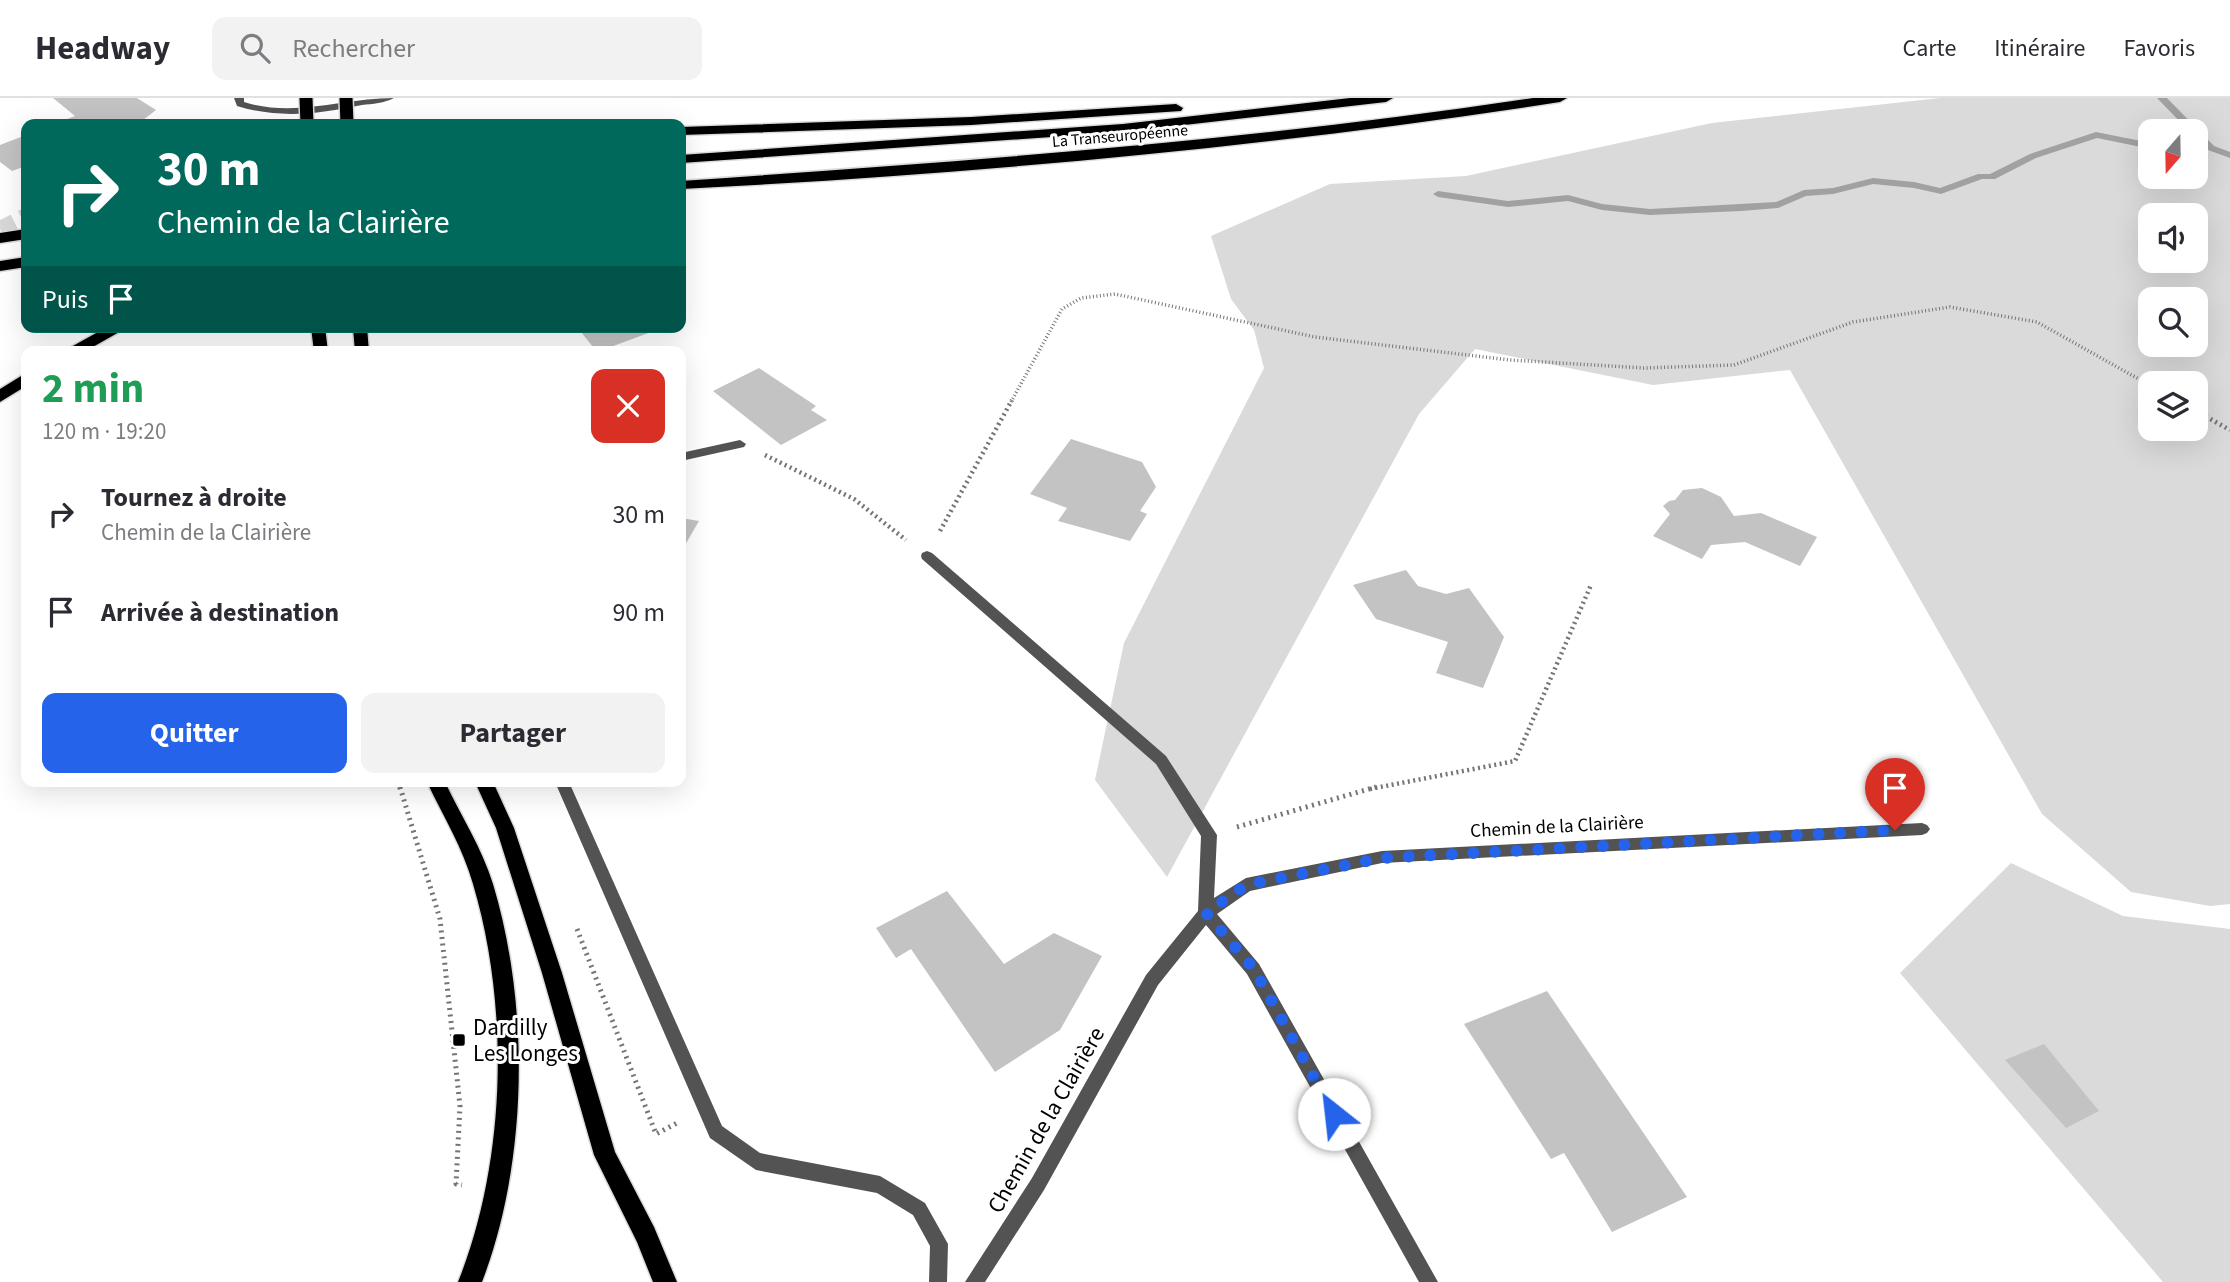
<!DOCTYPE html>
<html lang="fr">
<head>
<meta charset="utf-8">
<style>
  :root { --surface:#fff; --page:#f2f2f3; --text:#2b2b33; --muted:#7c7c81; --line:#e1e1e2; --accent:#2563eb }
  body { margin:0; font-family:"Source Sans 3",sans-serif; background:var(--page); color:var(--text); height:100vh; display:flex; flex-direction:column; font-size:26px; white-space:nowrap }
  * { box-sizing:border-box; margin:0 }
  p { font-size:23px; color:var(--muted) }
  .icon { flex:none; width:38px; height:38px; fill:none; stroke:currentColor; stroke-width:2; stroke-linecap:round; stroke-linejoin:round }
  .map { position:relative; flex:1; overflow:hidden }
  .drawer { position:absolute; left:21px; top:248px; width:665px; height:441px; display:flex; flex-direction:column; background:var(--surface); border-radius:14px; box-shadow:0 7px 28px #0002 }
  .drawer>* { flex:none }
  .top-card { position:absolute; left:21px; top:21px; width:665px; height:214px; border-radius:14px; box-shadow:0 7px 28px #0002; background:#00695c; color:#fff; overflow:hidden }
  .needle { width:46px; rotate:200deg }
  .buttons { position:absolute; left:2138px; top:21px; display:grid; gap:14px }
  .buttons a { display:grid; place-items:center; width:70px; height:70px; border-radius:14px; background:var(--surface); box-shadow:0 7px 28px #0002; font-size:35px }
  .pin { position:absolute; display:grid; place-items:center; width:60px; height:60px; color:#fff; margin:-72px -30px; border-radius:50% 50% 50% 0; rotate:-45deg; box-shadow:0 0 7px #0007 }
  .pin .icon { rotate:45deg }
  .me { position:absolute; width:77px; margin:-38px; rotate:331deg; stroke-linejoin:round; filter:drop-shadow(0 0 5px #0008) }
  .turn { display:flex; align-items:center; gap:24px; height:147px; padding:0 21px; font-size:32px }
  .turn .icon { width:91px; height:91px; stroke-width:2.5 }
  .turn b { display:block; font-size:49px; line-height:60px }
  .then { display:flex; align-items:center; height:66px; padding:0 21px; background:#0003; gap:14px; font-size:26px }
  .round { display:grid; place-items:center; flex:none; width:74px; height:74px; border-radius:14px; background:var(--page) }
  .overview { display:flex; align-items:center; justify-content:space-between; height:119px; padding:0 21px }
  h1 { font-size:42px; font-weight:700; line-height:52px; color:#1e9e55 }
  .cta { display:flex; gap:14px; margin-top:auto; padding:14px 21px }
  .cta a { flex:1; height:80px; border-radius:14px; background:var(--accent); color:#fff; font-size:28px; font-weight:700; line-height:80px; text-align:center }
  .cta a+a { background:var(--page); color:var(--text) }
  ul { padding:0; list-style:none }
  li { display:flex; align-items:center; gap:21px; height:98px; padding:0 21px }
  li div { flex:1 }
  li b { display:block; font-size:26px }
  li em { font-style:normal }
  header { display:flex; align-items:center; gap:42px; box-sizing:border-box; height:98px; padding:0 35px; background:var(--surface); border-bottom:2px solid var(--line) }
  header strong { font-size:33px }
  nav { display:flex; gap:38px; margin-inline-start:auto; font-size:24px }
  .search { width:490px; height:63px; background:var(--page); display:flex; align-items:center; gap:18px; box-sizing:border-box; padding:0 24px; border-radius:14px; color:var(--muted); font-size:26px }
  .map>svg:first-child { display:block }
  .green { fill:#dadada; fill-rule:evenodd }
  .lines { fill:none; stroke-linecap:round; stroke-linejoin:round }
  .stream { fill:#a1a1a1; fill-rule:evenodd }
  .building { fill:#c3c3c3 }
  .motorway-tunnel { stroke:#d9d9d9; stroke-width:16; stroke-dasharray:16 8; stroke-linecap:butt }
  .primary-casing { stroke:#dbdbdb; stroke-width:3 }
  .motorway-casing { stroke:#dbdbdb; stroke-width:3 }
  .path-far2 { stroke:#757575; stroke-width:3.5; stroke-dasharray:1 2.5; stroke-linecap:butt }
  .path-far1 { stroke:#757575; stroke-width:4.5; stroke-dasharray:2 3.5; stroke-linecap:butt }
  .path { stroke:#757575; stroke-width:5; stroke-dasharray:2 4.5; stroke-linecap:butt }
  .service { fill:#535353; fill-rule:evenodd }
  .minor { fill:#535353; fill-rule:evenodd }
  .primary { fill:#000; fill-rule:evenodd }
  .motorway { fill:#000; fill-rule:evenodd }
  .primary-bridge-casing { stroke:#dbdbdb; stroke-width:16; stroke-linecap:butt }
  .primary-bridge { stroke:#000; stroke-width:13 }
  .route { stroke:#2563eb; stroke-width:12; stroke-dasharray:0 21.6 }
  .poi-dot { fill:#000; stroke:#fff; stroke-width:2.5 }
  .labels { text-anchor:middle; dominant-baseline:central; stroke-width:6; stroke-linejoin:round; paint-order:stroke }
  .far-street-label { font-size:16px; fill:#000; stroke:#fff }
  .street-label { font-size:19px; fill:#000; stroke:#fff }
  .near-poi-label { font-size:23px; fill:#000; stroke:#fff; text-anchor:start }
  .near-street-label { font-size:23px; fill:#000; stroke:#fff }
</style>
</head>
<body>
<header>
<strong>Headway</strong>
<div class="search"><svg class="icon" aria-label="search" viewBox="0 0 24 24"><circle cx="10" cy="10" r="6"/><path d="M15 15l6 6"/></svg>Rechercher</div>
<nav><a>Carte</a><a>Itinéraire</a><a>Favoris</a></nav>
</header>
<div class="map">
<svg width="2230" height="1184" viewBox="0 0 2230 1184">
  <rect width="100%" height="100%" fill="#fff"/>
  <!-- green -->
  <path class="green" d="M1940,0H2230V806L2210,808L2131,794L2042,716L1790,272L1653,287L1475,251L1419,316L1167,779L1095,682L1124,545L1264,270L1254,232L1231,201L1211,138L1330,86L1466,78L1712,25ZM2151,33H2196V79H2151ZM2151,117H2196V163H2151ZM2151,201H2196V247H2151ZM2151,285H2196V331H2151Z
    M2011,765L2123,818L2230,831V1184H2163L1900,875Z"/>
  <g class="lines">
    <!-- stream -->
    <path class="stream" d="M2157,0H2167L2214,48L2230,54V60L2208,52L2196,41V33H2189Z
      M2096,34L2151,45V51L2097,40L2036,60L1995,81H1982L1941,96L1914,90L1873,86L1833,96L1806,98L1778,110L1741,113L1650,117L1602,112L1568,103L1508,109L1438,99L1433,96L1438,93L1508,103L1568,97L1602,106L1650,111L1776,104L1804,92L1833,90L1873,80L1914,84L1940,90L1978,76H1990L2030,56Z"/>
  </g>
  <!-- building -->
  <path class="building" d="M53,0H137L156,12L138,26H54L75,18Z
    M26,37V68L12,73L0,64V47Z
    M577,229H662V230L597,254Z
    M759,270L816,308L811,312L827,322L781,347L713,293Z
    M1071,341L1142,364L1156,389L1140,413L1147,416L1130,443L1058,423L1067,410L1030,396Z
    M1702,390L1721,399L1734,418L1761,415L1817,439L1800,468L1745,444L1711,447L1702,461L1653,438L1670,416L1663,408L1669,403L1675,402L1683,392Z
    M681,420L699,423L681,454Z
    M1406,472L1418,488L1446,496L1469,490L1504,539L1483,590L1436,575L1448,544L1376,521L1353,487Z
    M947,793L1004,866L1054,835L1102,858L1060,932L995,974L911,851L896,860L876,830Z
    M1547,893L1687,1099L1612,1134L1564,1055L1551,1061L1464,926Z
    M2044,946L2099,1013L2066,1030L2005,962Z"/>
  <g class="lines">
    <!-- motorway-tunnel -->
    <path class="motorway-tunnel" d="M0,131L26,118"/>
    <!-- primary casing -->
    <g class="primary-casing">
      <path id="primary" d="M311,229H325L328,254H314Z
        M353,229H367L369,254H355Z
        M427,684H445C461,718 482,750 493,786C530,909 528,1064 482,1184H458C506,1065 510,910 473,786C463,750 443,718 427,684Z
        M475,684H493L514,730L562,875L615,1054L654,1129L677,1184H653L637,1144L594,1057L542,875L496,730Z"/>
    </g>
    <!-- motorway casing -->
    <g class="motorway-casing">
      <path id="motorway" d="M1350,0H1393L1386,4L1123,34L681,65V57L1123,26Z
        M1533,0H1567L1560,4C1269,49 975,76 681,91V83C966,63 1251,43 1533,0Z
        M1176,6L1183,10L1181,13L971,27L681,37V29L971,19Z
        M26,131V141L0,145V135Z
        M26,159V169L0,173V163Z
        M107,229H128L84,254H62Z
        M26,275V288L0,304V291Z"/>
    </g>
    <!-- path-far2 -->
    <path class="path-far2" d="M1011,304L1062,211L1081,200L1115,196L1315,239L1510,262L1644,270L1734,267L1853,224L1950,209L2037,224L2151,288"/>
    <!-- path-far1 -->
    <path class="path-far1" d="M2196,313L2230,332
      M765,357L854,401L906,442
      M940,433L1012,302
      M398,684L400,691
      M1370,691L1515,663L1591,487"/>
    <!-- path -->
    <path class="path" d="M400,689L440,821L460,1008L456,1086L462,1087
      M1237,729L1376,689
      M577,831L656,1036L677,1025"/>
    <!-- service -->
    <path class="service" d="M740,342L746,346L744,349L681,363V355Z"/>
    <!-- minor -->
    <path class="minor" d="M234,0H244V4C295,20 343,0 394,0C385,5 372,6 362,7C319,16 279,21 237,8Z
      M927,453L932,455L1166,658L1217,737L1214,800L1246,780L1382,753L1922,725L1927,727L1930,731L1927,735L1922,737L1382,765L1250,793L1217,816L1259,866L1438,1184H1419L1247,876L1206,827L1158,887L1044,1092L985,1184H965L1032,1080L1146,877L1198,813L1201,738L1156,666L922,461L921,458L922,455Z
      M555,684H569L722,1028L760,1055L880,1078L925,1105L948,1146L947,1184H929L930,1148L913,1117L877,1095L756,1072L710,1040Z"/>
    <!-- primary -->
    <use href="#primary" class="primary"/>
    <!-- motorway -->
    <use href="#motorway" class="motorway"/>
    <!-- primary-bridge casing -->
    <g class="primary-bridge-casing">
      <path id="primary-bridge" d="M306,0L307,26
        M346,0L347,26"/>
    </g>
    <!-- primary-bridge -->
    <use href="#primary-bridge" class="primary-bridge"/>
  </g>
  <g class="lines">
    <!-- route -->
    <path class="route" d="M1334,1016L1254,871L1206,815L1246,787L1382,760L1895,732"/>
  </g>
  <!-- markers -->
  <rect class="poi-dot" x="452" y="935" width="14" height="14" rx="3.5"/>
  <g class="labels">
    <!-- far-street labels -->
    <g class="far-street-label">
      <text transform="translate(1120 38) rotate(-5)">La Transeuropéenne</text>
    </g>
    <!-- street labels -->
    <g class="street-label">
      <text transform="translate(1557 729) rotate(-3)">Chemin de la Clairière</text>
    </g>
    <!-- near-poi labels -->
    <g class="near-poi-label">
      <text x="473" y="929">Dardilly<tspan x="473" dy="26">Les Longes</tspan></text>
    </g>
    <!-- near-street labels -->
    <g class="near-street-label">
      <text transform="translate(1046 1022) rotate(-60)">Chemin de la Clairière</text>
    </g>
  </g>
</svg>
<div class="buttons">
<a><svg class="needle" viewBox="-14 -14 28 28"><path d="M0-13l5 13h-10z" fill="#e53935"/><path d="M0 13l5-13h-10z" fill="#7c7c81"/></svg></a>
<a><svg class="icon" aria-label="sound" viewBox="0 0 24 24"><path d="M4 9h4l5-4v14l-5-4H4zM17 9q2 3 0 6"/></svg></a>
<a><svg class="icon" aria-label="search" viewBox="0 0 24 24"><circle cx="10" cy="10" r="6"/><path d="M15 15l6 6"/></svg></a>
<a><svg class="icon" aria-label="layers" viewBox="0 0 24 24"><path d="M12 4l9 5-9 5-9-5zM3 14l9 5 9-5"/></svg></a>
</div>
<div class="pin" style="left:1895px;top:732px;background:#d93025"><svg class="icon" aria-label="arrive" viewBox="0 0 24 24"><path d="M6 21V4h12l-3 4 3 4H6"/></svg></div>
<svg class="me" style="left:1334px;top:1016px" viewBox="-20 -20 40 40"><circle r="19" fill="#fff"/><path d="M0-13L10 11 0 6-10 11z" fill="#2563eb"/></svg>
<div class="top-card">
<div class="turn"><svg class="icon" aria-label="right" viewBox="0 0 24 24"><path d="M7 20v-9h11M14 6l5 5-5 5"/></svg><div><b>30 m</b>Chemin de la Clairière</div></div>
<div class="then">Puis<svg class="icon" aria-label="arrive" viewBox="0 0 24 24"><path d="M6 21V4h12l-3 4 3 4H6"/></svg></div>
</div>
<section class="drawer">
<div class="overview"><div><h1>2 min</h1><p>120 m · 19:20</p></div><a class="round" style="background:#d93025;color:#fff"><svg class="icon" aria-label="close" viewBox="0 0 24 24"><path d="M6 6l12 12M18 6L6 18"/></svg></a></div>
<ul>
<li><svg class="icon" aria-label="right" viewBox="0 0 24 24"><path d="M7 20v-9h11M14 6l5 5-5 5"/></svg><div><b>Tournez à droite</b><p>Chemin de la Clairière</p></div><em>30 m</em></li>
<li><svg class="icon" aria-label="arrive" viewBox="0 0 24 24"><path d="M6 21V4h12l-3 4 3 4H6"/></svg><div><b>Arrivée à destination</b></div><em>90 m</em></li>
</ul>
<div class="cta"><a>Quitter</a><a>Partager</a></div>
</section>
</div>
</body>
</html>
